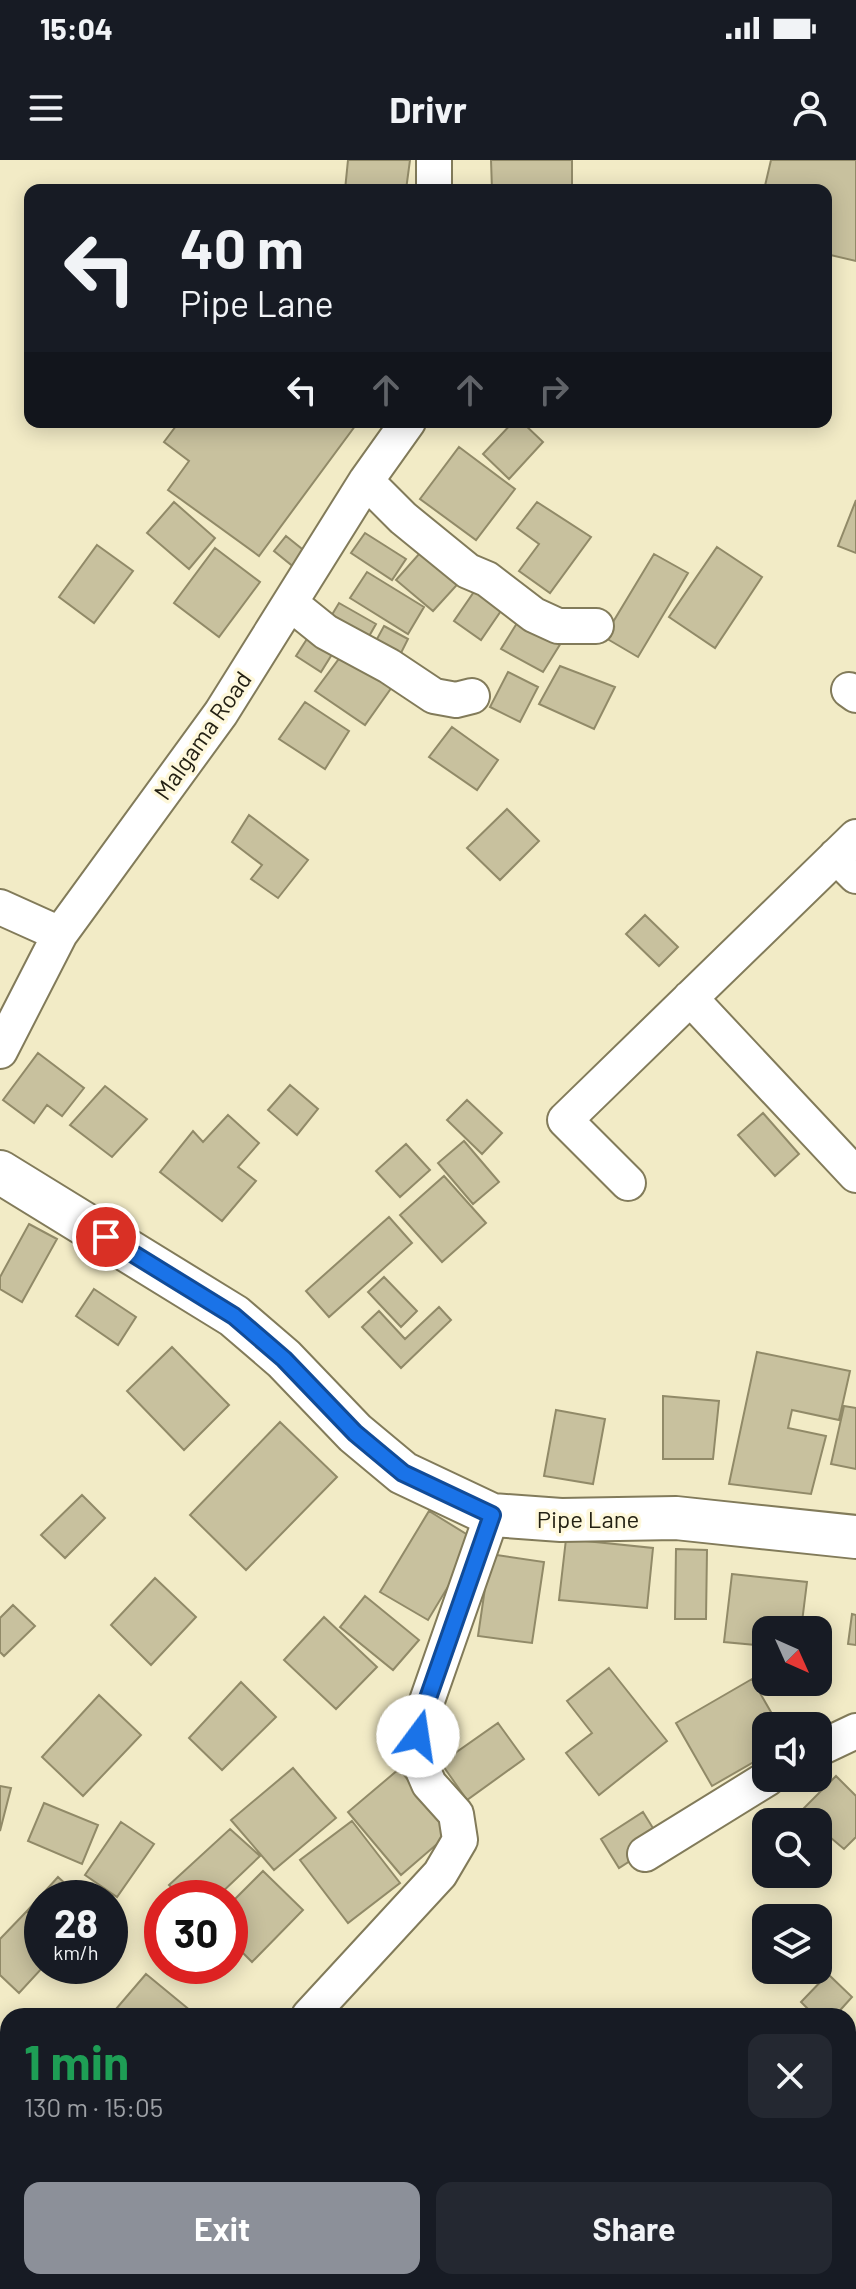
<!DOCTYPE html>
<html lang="en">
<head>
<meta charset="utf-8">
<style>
  :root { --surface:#171b24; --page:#242831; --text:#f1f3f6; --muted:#9ea1a6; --accent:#8c9099 }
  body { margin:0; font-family:Barlow,sans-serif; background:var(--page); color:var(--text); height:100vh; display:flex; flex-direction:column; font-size:30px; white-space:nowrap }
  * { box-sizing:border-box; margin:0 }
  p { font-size:26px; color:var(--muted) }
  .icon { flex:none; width:44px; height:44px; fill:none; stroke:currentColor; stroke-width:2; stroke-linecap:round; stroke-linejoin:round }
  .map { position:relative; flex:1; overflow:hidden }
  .details { position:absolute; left:0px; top:1848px; width:856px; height:282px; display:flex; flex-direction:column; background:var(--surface); border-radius:24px 24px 0 0; box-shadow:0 4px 20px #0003 }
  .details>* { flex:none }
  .hud { position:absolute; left:24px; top:24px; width:808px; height:244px; border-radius:16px; box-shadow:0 4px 20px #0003; background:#171b24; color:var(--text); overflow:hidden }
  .needle { width:52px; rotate:135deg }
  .tools { position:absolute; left:752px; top:1456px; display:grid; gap:16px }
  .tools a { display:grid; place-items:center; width:80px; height:80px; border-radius:16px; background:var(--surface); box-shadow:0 4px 20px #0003; font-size:40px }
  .speed { position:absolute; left:24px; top:1720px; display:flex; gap:16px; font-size:40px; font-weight:700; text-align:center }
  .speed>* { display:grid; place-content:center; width:104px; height:104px; border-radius:50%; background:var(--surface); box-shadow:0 4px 20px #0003; line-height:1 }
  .speed small { font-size:20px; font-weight:400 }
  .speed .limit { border:12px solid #d22; background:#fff; color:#111 }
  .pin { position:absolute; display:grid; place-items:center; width:68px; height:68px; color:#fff; margin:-34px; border:4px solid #fff; border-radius:50%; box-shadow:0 2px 8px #0007 }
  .me { position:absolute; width:88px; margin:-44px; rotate:14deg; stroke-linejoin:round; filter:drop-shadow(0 0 6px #0008) }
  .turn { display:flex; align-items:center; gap:28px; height:168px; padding:0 24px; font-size:36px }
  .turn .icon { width:104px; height:104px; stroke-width:2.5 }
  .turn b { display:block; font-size:56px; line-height:68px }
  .lanes { display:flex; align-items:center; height:76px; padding:0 24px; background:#0003; justify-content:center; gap:40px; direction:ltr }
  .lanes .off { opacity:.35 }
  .round { display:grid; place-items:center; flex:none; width:84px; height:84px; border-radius:16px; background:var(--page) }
  .overview { display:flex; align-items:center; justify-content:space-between; height:136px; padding:0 24px }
  h1 { font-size:48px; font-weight:700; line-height:60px; color:#1e9e55 }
  .action { display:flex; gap:16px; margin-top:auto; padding:16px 24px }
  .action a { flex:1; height:92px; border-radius:16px; background:var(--accent); color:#fff; font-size:32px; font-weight:700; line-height:92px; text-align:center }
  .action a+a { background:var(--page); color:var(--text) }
  .status { display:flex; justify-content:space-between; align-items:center; height:56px; padding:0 40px; background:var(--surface); direction:ltr }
  .status svg { height:22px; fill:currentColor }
  header { display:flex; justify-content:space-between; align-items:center; height:104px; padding:0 24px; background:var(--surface); font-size:36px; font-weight:700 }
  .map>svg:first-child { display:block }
  .water { fill:#5c96bf }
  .building { fill:#c8c19e; stroke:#918a68; stroke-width:2 }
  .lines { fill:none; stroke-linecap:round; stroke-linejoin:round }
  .minor-casing { stroke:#827b5a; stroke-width:38 }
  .tertiary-casing { stroke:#827b5a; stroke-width:46 }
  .minor { stroke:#fff; stroke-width:34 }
  .tertiary { stroke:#fff; stroke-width:42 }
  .route-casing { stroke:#114b97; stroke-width:20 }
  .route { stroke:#1a73e8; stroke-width:14 }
  .labels { text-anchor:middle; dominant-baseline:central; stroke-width:7; stroke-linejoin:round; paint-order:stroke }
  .street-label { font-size:24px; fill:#242114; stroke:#fef8db }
</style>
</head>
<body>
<div class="status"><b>15:04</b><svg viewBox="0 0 49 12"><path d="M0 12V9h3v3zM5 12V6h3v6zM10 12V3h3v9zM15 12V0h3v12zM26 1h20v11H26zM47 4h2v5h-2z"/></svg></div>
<header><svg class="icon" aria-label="menu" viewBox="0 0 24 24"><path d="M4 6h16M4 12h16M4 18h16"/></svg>Drivr<svg class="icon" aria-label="person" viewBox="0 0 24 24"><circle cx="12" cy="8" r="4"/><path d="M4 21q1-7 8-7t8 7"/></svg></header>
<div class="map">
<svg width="856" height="2129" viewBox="0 0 856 2129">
  <rect width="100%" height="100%" fill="#f2ebc6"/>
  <!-- water -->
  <path class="water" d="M848,2074L856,2082V2129H410L426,2122H848Z"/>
  <!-- building -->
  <path class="building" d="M348,0H410L406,30H345Z
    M491,0H572V30H492Z
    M771,0H856V101L826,94V30H764Z
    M179,262H358L259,396L168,330L189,301L164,282Z
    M513,262H522L543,282L509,319L483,294Z
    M459,287L515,329L476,380L420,339Z
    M856,340V393L838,386Z
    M174,342L215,378L189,409L147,373Z
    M537,342L591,377L550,433L519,411L539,384L517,368Z
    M365,373L406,399L392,420L351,393Z
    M286,376L312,397L300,412L274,391Z
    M97,385L133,411L94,463L59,437Z
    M427,385L466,415L433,451L396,420Z
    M717,387L762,417L715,488L669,457Z
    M215,388L260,422L219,477L174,443Z
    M654,394L688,413L638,497L604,477Z
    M367,412L424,447L408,474L350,438Z
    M478,426L505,445L481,480L454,461Z
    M339,443L376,464L364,485L327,463Z
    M522,455L564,478L543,512L501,489Z
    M384,466L408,479L396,503L371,490Z
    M314,468L339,483L321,512L296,496Z
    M344,492L392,527L365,565L315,531Z
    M560,506L615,527L594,569L539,544Z
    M508,512L538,527L520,562L490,547Z
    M305,542L349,571L325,609L279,579Z
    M452,567L498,600L477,630L429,597Z
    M507,649L539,681L500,720L467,688Z
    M249,655L308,700L278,738L251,719L262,705L232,682Z
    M645,755L678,787L659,806L626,774Z
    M38,893L84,928L62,956L47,945L34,963L3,940Z
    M290,925L318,949L297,975L268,950Z
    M105,926L147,959L112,997L70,965Z
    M467,940L502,973L482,994L447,960Z
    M763,953L799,994L775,1016L738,975Z
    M228,955L259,983L238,1007L256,1021L222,1061L160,1012L193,971L203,982Z
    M464,981L499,1022L473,1044L438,1003Z
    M406,984L430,1010L400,1037L376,1011Z
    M444,1016L486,1063L442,1102L400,1055Z
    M389,1057L412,1083L329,1157L306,1131Z
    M29,1064L57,1079L22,1142L0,1129V1117Z
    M384,1117L417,1151L401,1167L368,1132Z
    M94,1129L136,1157L118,1185L76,1156Z
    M439,1147L451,1160L401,1208L362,1167L379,1151L405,1179Z
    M172,1187L229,1245L184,1290L127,1231Z
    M757,1192L850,1211L839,1260L792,1250L788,1268L826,1276L811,1334L729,1324Z
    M663,1236L719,1241L713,1299H663Z
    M844,1246L856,1248V1309L831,1304Z
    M556,1250L605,1259L593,1324L544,1316Z
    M280,1262L337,1317L246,1410L190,1355Z
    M82,1335L105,1358L65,1398L41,1375Z
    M429,1351L476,1380L428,1460L380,1432Z
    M566,1379L653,1388L647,1448L559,1440Z
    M676,1389L707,1390L706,1459H675Z
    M490,1394L544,1402L532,1483L478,1476Z
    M732,1414L807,1422L801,1470H766V1486L724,1482Z
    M155,1418L196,1457L151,1505L111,1465Z
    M365,1436L419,1480L393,1510L340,1467Z
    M13,1445L35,1466L4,1496L0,1492V1458Z
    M852,1454L856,1455V1485L848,1484Z
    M324,1457L377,1507L336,1549L284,1500Z
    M609,1508L667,1581L599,1635L566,1593L592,1573L567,1541Z
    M752,1519L779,1566H766V1595L712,1626L676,1563Z
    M241,1522L276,1557L222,1610L189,1578Z
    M99,1535L141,1575L83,1636L42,1597Z
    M498,1563L524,1599L467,1640L441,1603Z
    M293,1608L336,1658L274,1710L231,1660Z
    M399,1609L451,1672L401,1715L348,1652Z
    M836,1616L856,1636V1677L844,1689L818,1667V1662L801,1651Z
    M0,1626L11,1628L0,1671Z
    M44,1643L98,1665L82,1704L28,1681Z
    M643,1652L661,1681L619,1708L601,1679Z
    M352,1661L400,1723L348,1763L300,1700Z
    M121,1662L154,1684L117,1737L85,1715Z
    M230,1669L260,1696L216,1738H183L169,1725Z
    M263,1711L303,1750L252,1802L230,1780V1744Z
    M58,1717L81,1738H42V1765L27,1751Z
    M27,1751L42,1765L44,1806L19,1833L0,1815V1779Z
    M146,1814L197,1856H110Z
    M828,1814L852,1837L835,1856H815L801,1842Z
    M0,1911L8,1914V1943L1,1956Z"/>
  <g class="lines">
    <!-- minor casing -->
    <g class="minor-casing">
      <path id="minor" d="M434,0V30
        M366,321L403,358L468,411L487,419L534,455L558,466H596
        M290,443L326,472L389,506L434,536L456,540L472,536
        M849,530L856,535
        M836,696L856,716
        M0,747L60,774
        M690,838L856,1015
        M0,891L60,774L221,553L366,321L408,262
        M628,1023L565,960L856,677
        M818,1589L856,1571
        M645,1694L768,1618
        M309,1856L440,1714L460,1680L456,1654L429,1624L416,1594L421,1558L492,1355"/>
    </g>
    <!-- tertiary casing -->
    <g class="tertiary-casing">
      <path id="tertiary" d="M0,1012L234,1156L284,1199L355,1273L403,1313L492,1355L561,1360L676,1358L856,1377"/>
    </g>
    <!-- minor -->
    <use href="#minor" class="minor"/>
    <!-- tertiary -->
    <use href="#tertiary" class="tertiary"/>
  </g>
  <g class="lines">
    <!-- route casing -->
    <g class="route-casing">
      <path id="route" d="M106,1077L234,1156L284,1199L355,1273L403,1313L492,1355L421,1558L418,1576"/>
    </g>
    <!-- route -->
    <use href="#route" class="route"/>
  </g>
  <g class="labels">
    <!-- street labels -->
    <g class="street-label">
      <text transform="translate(202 575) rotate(-55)">Malgama Road</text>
      <text x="588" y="1358">Pipe Lane</text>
    </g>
  </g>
</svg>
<div class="tools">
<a><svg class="needle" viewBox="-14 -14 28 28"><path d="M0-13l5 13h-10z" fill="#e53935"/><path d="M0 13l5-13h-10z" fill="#9ea1a6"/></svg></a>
<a><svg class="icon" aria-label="sound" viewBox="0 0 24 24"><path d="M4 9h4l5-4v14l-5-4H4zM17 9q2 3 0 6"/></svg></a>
<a><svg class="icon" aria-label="search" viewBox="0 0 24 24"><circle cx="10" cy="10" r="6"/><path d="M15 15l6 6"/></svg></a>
<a><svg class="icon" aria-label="layers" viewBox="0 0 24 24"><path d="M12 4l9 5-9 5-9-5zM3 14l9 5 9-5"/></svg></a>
</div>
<div class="speed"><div>28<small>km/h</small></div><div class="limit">30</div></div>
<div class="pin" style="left:106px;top:1077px;background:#d93025"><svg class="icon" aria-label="arrive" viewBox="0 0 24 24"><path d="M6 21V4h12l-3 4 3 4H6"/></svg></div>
<svg class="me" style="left:418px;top:1576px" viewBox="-20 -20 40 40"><circle r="19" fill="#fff"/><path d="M0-13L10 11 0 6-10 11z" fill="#1a73e8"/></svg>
<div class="hud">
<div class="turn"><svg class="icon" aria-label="left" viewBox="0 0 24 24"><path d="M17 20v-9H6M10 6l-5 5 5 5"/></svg><div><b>40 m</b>Pipe Lane</div></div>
<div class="lanes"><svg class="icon" aria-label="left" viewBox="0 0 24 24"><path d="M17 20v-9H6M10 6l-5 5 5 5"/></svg><svg class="icon off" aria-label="ahead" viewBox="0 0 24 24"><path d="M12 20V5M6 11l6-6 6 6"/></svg><svg class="icon off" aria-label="ahead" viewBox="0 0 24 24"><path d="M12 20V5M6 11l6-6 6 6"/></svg><svg class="icon off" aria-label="right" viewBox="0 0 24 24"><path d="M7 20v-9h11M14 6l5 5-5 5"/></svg></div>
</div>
<section class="details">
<div class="overview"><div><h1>1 min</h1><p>130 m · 15:05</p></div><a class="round"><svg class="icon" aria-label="close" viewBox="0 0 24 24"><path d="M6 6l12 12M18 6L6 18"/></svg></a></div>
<div class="action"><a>Exit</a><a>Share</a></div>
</section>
</div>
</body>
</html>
